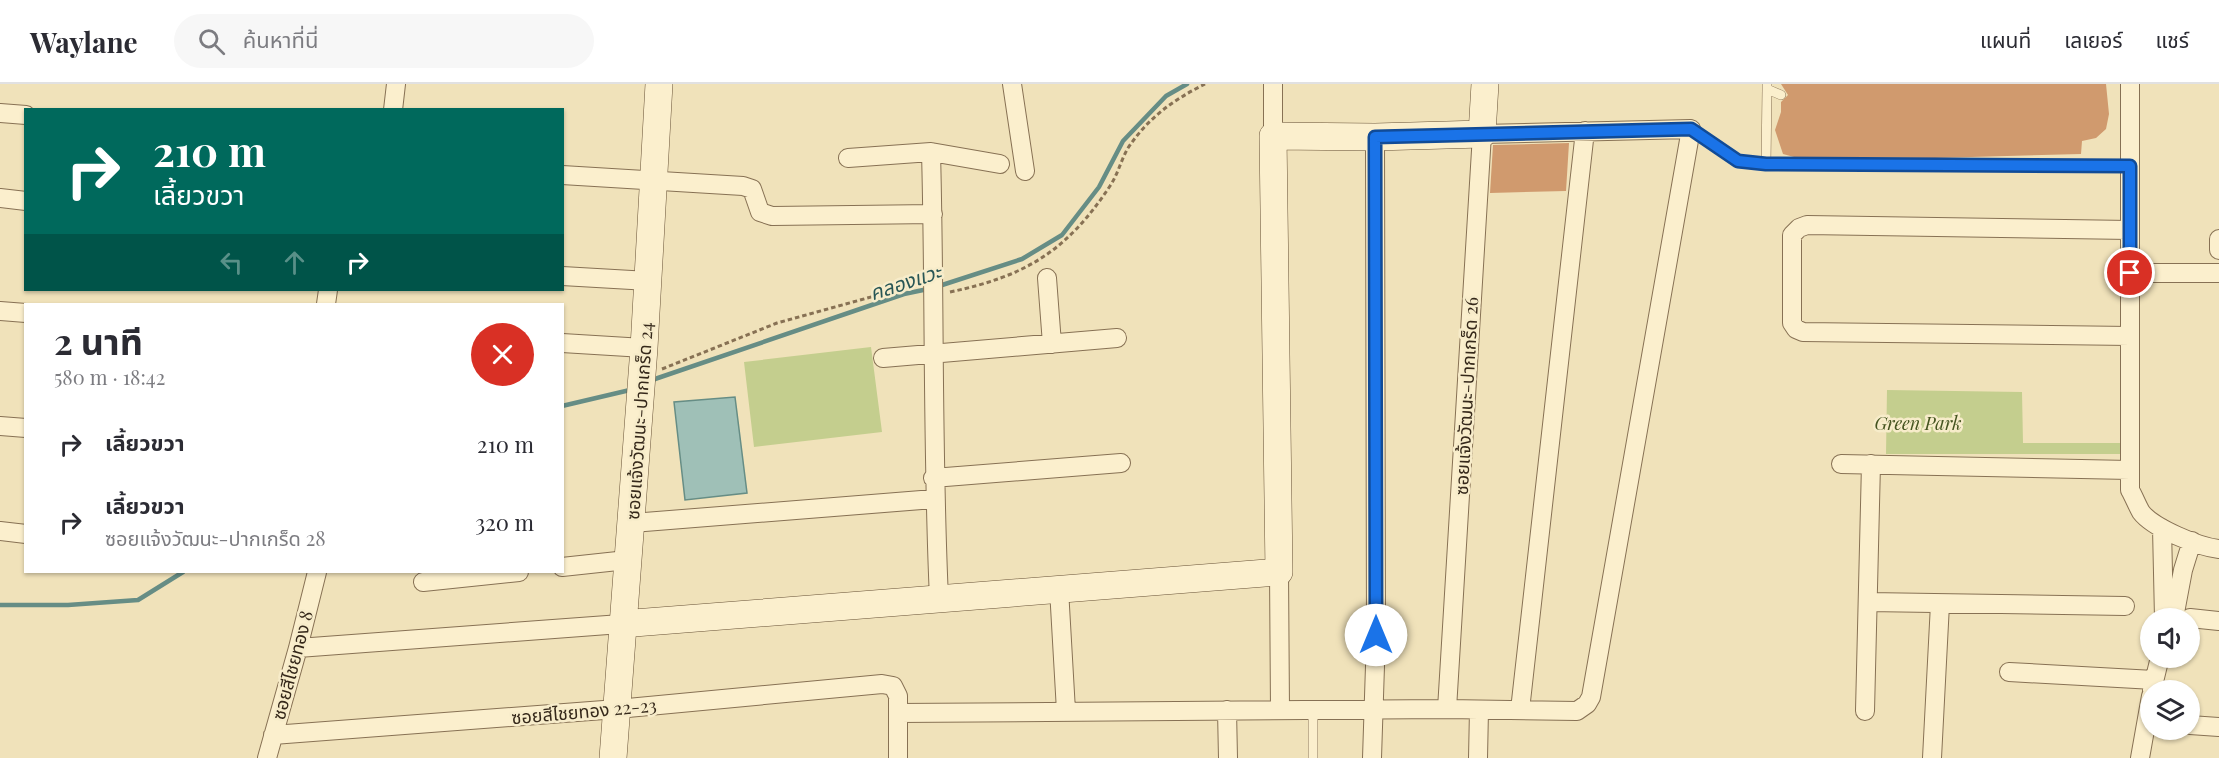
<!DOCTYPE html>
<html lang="th">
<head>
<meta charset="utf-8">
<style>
  :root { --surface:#fff; --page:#f7f7f7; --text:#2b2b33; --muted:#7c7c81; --line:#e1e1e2 }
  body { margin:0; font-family:"Playfair Display","Noto Sans Thai",serif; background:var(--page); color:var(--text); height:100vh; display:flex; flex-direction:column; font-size:22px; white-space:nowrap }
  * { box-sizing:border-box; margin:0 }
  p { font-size:20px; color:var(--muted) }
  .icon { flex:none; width:33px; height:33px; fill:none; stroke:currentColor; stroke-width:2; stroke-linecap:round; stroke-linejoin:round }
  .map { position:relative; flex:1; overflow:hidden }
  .details { position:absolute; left:24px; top:219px; width:540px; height:270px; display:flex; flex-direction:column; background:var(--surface); border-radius:0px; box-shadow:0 2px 4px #0004 }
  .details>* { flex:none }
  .top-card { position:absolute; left:24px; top:24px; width:540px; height:183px; border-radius:0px; box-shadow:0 2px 4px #0004; background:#00695c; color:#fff; overflow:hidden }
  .buttons { position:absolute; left:2140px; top:524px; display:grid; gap:12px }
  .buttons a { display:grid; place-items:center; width:60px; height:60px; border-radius:50%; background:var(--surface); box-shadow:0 2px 4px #0004; font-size:30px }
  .pin { position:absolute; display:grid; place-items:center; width:51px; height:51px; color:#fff; margin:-26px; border:3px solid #fff; border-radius:50%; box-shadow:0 2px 6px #0007 }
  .me { position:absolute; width:66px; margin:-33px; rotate:0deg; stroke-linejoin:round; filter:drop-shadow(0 0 4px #0008) }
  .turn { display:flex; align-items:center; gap:21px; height:126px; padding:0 30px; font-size:27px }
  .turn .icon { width:78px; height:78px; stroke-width:2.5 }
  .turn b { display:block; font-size:42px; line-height:51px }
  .lanes { display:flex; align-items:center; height:57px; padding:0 30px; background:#0003; justify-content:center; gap:30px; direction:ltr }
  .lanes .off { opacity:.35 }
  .round { display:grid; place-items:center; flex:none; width:63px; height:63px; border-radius:32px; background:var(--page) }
  .head { display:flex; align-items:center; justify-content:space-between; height:102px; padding:0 30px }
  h1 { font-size:36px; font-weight:700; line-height:45px }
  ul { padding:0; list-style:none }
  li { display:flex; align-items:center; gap:18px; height:78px; padding:0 30px }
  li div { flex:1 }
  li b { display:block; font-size:22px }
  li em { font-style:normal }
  header { display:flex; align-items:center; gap:36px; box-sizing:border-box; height:84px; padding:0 30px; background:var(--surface); border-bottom:2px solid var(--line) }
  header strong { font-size:28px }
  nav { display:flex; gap:33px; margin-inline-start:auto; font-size:21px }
  .search { width:420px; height:54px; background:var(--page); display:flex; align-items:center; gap:15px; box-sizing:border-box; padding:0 21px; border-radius:33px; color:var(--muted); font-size:22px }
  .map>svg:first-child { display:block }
  .green { fill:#c4ce8e }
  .water { fill:#9fc0b7; stroke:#668d85; stroke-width:1.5 }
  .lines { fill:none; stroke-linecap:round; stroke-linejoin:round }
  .stream { stroke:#668d85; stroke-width:4.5 }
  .building { fill:#d09a6e }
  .lane-casing { stroke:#877154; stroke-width:10 }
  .street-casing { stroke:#877154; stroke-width:20 }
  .secondary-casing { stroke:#685237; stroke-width:28 }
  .path { stroke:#877154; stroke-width:3; stroke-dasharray:4.5 3; stroke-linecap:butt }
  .lane { stroke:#fbefcd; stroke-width:9 }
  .street { stroke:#fbefcd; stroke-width:18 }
  .secondary { stroke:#fbefcd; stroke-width:27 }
  .route-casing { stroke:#114b97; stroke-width:15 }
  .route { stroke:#1a73e8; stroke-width:10 }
  .labels { text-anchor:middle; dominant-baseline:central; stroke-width:5; stroke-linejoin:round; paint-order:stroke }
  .street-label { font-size:18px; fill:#35281a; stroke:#f7ecca }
  .park-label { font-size:18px; font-style:italic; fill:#44531f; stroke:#f7ecca }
  .water-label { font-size:20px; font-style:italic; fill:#285655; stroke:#f7ecca }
</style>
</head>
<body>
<header>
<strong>Waylane</strong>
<div class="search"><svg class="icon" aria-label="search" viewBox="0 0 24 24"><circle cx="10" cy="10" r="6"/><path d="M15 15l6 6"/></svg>ค้นหาที่นี่</div>
<nav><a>แผนที่</a><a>เลเยอร์</a><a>แชร์</a></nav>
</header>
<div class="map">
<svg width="2219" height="674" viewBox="0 0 2219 674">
  <rect width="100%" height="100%" fill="#f0e2ba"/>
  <!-- green -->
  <path class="green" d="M871,263L882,348L754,363L744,278Z
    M1887,306L2022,308L2023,359H2124V370H1886Z"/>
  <!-- water -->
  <path class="water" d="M735,313L747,409L685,416L674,318Z"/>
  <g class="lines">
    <!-- stream -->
    <path class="stream" d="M936,203L1022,175L1062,151L1099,103L1123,57L1166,12L1187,0
      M652,296L904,210L928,205
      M562,322L630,306
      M0,521H68L138,516L183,488"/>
  </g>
  <!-- building -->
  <path class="building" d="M1781,0H2106L2109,30L2106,45L2096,54L2082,57L2081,70L1935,74L1794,73L1783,70L1775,46L1781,28V18L1788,11Z
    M1569,59L1566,107L1490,109L1493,61Z"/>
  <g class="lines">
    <!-- lane casing -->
    <g class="lane-casing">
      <path id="lane" d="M1767,0V5L1781,11
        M1691,45L1738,77L1766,80L2130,82
        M1766,80L1767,5
        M1313,626V674"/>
    </g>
    <!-- street casing -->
    <g class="street-casing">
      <path id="street" d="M1012,0L1025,87
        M1273,0V52
        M2130,0V406C2134,413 2137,421 2141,428C2153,444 2199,463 2219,465
        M393,26L396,0
        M0,29L26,31
        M931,68C935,217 932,366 939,514
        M848,74L931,68L1000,80
        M562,91L743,102L752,105L760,128L772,132L933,130
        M0,114L26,117
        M2130,146L1807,141L1799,144L1792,151V239L1796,245L1803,248L2130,252
        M2219,155V166
        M2130,189H2219
        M562,192L649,197
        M1047,194L1052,260
        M326,220L328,206
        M0,227L26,229
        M562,259L644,264
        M883,274L1117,254
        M0,342L26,344
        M1841,380L2130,386
        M933,394L1121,379
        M632,439L934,415
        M2162,444L2164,534
        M0,447L26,450
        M562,483L627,476
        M1279,488L1280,626
        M423,498L519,488
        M1059,505L1066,627
        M1868,518L2125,522
        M2174,534L2183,486L2192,457
        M2190,534L2219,537
        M298,564L621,540
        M2009,588L2154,596
        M2152,606L2160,573
        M1227,626L1228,674
        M1520,626L1585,47
        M1865,627L1871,380
        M898,629L1447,625L1577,627L1587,620L1591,613L1691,45L1482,50L1447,625
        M2190,641L2219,643
        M273,651L617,625L882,600L893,602L898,612V674
        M267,674L298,564L317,488
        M1372,674L1376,551L1375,53
        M1478,674L1479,626
        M1932,674L1940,520
        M2140,674L2151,612"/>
    </g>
    <!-- secondary casing -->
    <g class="secondary-casing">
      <path id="secondary" d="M621,540L1279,488L1273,52L1375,53L1482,50L1485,0
        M613,674L644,264L659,0"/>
    </g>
    <!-- path -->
    <path class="path" d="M950,208C1026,192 1067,167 1110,102C1118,90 1121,76 1128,64C1148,34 1173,16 1205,0
      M662,285L777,239L918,200"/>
    <!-- lane -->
    <use href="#lane" class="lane"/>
    <!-- street -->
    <use href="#street" class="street"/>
    <!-- secondary -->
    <use href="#secondary" class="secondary"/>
  </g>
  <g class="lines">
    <!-- route casing -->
    <g class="route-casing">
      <path id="route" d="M1376,551L1375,53L1691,45L1738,77L1766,80L2130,82V189"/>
    </g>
    <!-- route -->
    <use href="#route" class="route"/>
  </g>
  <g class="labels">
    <!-- street labels -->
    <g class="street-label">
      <text transform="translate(1466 312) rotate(-87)">ซอยแจ้งวัฒนะ-ปากเกร็ด 26</text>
      <text transform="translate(639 337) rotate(-86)">ซอยแจ้งวัฒนะ-ปากเกร็ด 24</text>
      <text transform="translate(292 581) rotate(-75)">ซอยสีไชยทอง 8</text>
      <text transform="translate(584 627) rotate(-5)">ซอยสีไชยทอง 22-23</text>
    </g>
    <!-- park labels -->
    <g class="park-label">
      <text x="1918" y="339">Green Park</text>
    </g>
    <!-- water labels -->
    <g class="water-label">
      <text transform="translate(905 197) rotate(-18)">คลองแวะ</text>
    </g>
  </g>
</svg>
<div class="buttons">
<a><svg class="icon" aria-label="sound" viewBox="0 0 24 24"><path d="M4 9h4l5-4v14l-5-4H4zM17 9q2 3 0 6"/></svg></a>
<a><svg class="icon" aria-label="layers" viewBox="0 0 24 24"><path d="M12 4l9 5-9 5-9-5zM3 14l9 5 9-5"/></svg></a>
</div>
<div class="pin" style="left:2130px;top:189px;background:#d93025"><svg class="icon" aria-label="arrive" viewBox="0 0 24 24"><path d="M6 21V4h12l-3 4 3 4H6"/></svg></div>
<svg class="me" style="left:1376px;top:551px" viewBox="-20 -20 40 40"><circle r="19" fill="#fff"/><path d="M0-13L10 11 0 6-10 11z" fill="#1a73e8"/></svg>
<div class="top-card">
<div class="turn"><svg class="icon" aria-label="right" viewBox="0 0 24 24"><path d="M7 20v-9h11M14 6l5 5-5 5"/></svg><div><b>210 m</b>เลี้ยวขวา</div></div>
<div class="lanes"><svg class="icon off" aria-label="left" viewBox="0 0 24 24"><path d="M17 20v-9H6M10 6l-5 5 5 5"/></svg><svg class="icon off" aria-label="ahead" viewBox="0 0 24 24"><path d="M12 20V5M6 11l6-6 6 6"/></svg><svg class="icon" aria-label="right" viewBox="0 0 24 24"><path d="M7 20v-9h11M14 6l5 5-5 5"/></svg></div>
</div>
<section class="details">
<div class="head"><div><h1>2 นาที</h1><p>580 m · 18:42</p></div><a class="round" style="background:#d93025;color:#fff"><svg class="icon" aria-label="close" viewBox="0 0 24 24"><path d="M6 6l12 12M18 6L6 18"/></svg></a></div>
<ul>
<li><svg class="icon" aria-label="right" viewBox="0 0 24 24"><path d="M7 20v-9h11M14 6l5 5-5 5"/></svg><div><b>เลี้ยวขวา</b></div><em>210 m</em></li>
<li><svg class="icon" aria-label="right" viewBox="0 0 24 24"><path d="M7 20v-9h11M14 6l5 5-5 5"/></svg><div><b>เลี้ยวขวา</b><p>ซอยแจ้งวัฒนะ-ปากเกร็ด 28</p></div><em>320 m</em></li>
</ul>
</section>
</div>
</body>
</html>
